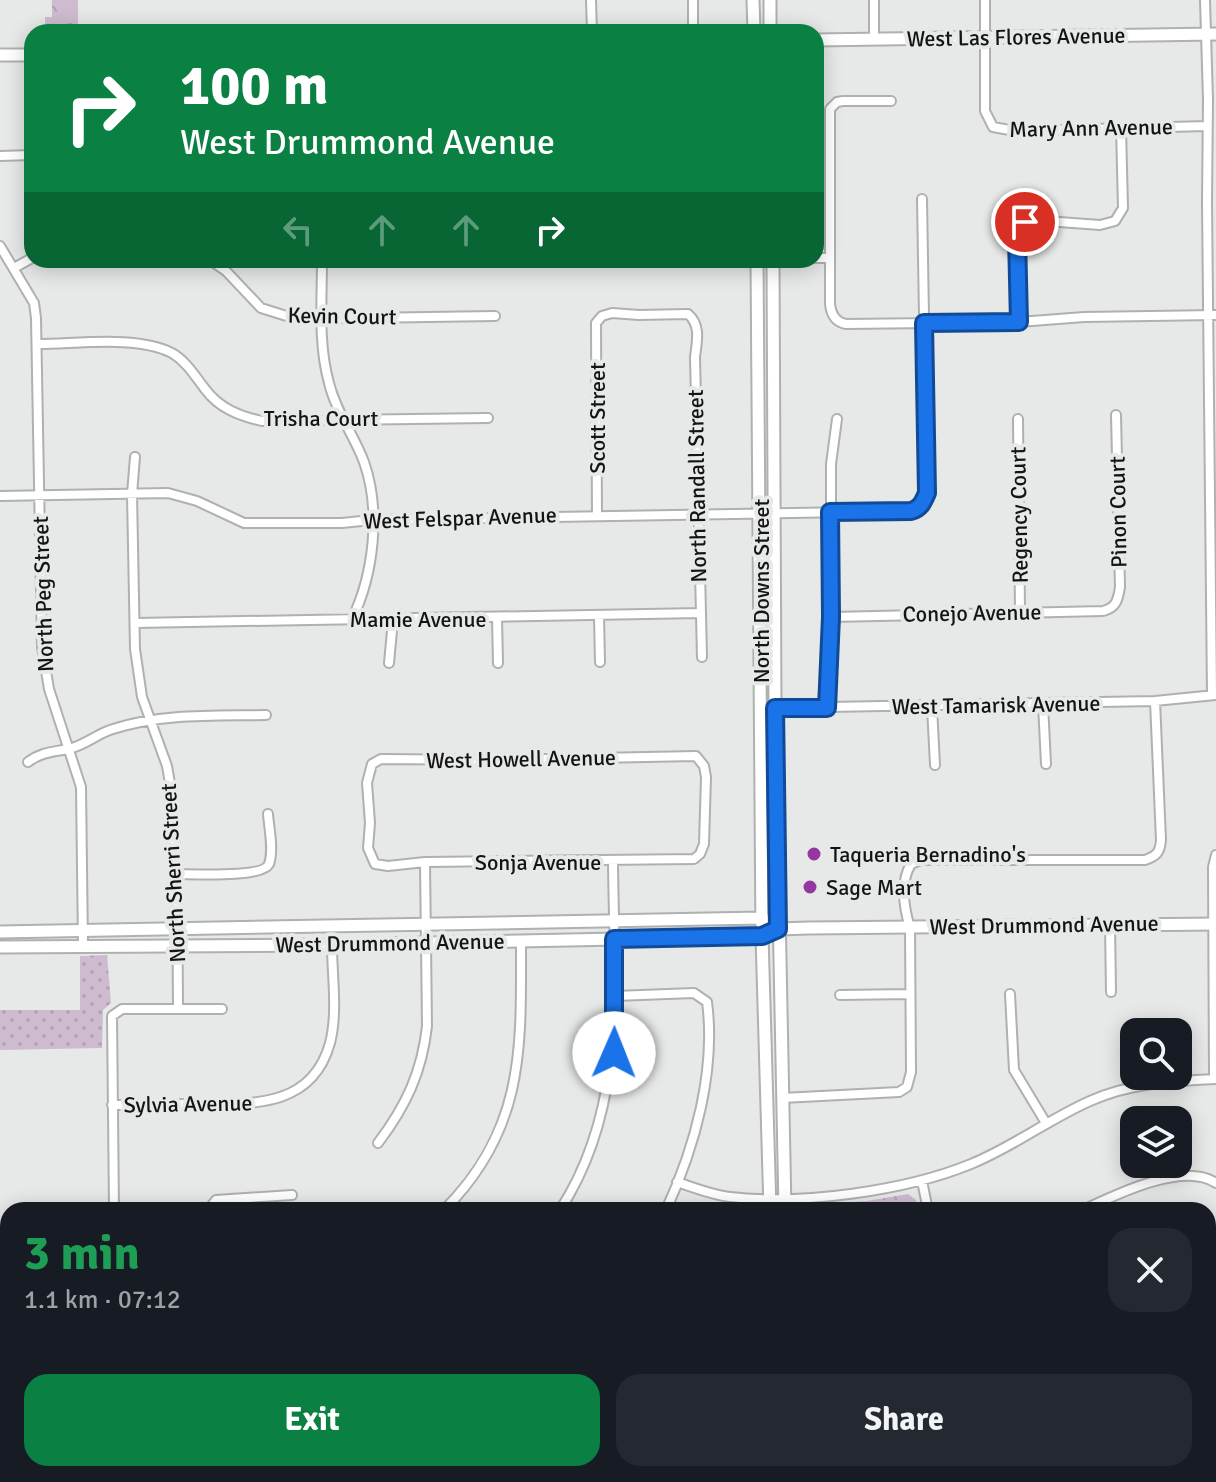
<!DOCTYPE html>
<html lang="en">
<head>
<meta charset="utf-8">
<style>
  :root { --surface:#171b24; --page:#242831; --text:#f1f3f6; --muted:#9ea1a6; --accent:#0b8043 }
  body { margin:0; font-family:Signika,sans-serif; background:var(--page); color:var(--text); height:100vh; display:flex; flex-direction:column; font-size:30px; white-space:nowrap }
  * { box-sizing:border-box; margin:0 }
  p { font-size:26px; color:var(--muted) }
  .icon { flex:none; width:44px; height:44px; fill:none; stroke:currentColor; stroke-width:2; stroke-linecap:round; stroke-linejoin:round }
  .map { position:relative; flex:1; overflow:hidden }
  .drawer { position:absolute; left:0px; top:1202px; width:1216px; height:280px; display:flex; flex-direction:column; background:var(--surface); border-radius:24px 24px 0 0; box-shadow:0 4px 20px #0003 }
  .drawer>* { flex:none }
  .banner { position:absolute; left:24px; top:24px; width:800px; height:244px; border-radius:24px; box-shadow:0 4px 20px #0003; background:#0b8043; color:#fff; overflow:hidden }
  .fabs { position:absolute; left:1120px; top:1018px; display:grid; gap:16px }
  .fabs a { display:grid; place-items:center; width:72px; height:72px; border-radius:16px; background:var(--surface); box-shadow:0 4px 20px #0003; font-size:40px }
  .pin { position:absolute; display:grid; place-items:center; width:68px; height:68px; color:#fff; margin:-34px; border:4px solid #fff; border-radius:50%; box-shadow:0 2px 8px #0007 }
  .me { position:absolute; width:88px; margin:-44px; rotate:1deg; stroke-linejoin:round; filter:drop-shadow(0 0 6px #0008) }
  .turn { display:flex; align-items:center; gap:28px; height:168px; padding:0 24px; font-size:36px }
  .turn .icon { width:104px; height:104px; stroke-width:2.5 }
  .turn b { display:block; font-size:56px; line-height:68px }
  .lanes { display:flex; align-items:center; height:76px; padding:0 24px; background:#0003; justify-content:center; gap:40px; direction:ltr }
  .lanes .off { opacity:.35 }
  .round { display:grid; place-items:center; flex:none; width:84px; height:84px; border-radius:24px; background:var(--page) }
  .head { display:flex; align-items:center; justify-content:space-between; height:136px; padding:0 24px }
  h1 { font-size:48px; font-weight:700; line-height:60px; color:#1e9e55 }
  .primary-button { display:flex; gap:16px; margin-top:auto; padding:16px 24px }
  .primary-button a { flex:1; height:92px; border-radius:24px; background:var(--accent); color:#fff; font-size:32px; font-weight:700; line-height:92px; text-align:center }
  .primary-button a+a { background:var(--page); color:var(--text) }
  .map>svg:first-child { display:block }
  .grass { fill:url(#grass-dots) }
  .park { fill:url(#park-crowns) }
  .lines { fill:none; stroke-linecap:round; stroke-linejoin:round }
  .street-casing { stroke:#aeb1af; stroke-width:12 }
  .secondary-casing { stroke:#aeb1af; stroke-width:15 }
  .street { stroke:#fff; stroke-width:8 }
  .secondary { stroke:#fff; stroke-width:11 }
  .route-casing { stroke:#114b97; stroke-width:20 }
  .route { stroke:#1a73e8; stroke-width:14 }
  .poi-dot { fill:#9537a1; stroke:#e6e9e7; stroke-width:3 }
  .labels { text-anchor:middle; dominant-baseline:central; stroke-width:8; stroke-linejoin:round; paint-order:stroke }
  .street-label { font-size:22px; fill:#131413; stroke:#e6e9e7 }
  .poi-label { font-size:22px; fill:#131413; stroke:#e6e9e7; text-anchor:start }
</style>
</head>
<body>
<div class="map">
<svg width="1216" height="1482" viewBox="0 0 1216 1482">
  <defs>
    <pattern id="grass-dots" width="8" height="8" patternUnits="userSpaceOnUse" patternTransform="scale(2)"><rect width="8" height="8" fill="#cebbd0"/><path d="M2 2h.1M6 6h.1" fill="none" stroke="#b0a0b2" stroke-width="1.8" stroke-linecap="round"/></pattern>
    <pattern id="park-crowns" width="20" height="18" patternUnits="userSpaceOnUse" patternTransform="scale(2)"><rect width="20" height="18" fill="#cebbd0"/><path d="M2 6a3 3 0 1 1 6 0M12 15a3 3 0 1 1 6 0" fill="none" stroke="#b0a0b2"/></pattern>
  </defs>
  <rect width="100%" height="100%" fill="#e6e9e7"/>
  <!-- grass -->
  <path class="grass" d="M107,955L111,1003L103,1010L102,1048L0,1050V1010H80V956Z"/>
  <!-- park -->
  <path class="park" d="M52,0H78V30H45V17H52Z
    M908,1194L916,1200L919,1210H796L799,1205L867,1201Z"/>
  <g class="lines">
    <!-- street casing -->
    <g class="street-casing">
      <path id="street" d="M591,0L592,32
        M693,0V32
        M874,0V39
        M985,0V111L993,127L1015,131L1207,126
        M1205,0L1208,100L1207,202L1212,695
        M891,101H843L837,102L830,109V304C831,314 835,322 846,324L1019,322L1084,317L1216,315
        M0,156L32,155
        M0,246L34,303L36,318L42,647L49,689L81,787L83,946
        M816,258H830
        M210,260L226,271L261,308L296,319L495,316
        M322,260C322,300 318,344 329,383C336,412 354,435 364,462C381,510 374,574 352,619
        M14,268L32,258
        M1019,322L1017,236L1020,227L1032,220L1100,225L1115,221L1123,208L1121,128
        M38,344C77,344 137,335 172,353C186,361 195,376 205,389C219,408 239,416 262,421L488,418
        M1018,419L1020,612
        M135,457L132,494L135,649L142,697L167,766L171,789L177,874L178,1007
        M0,496L168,493L197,501L244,523H342L371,520L911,511L918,509L927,493L922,199
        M597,514L596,323L602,316L612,313L639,315L688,314C701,325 697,341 695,357L702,657
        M599,616L600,662
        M831,617L1103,611C1116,608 1118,600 1120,587L1116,415
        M497,618L498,663
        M135,623L701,613
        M389,663L393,620
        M1043,704L1046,764
        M932,707L935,765
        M775,708L1155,701L1215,695
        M827,708L831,617V464L837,419
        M696,756L704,766L706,777L704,844L700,854L694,859L425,862L388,866L375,864L368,848L370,823L367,783L372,764L381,759L497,760Z
        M28,762C41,752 53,752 68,749C84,746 98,733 113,729C164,713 215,716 266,715
        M177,874C193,874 263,878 269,864C274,850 269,828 268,814
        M1110,924L1111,992
        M1010,994L1014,1070L1046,1123
        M840,995L910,994
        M615,996L694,993L707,1002C716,1071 695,1147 666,1210
        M1214,1079L1213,867L1216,855
        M782,1098L899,1092L907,1087L911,1072L910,928C904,908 900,882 911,864L921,860H1145C1157,856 1160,852 1161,840L1155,701
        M112,1105C141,1105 170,1104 198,1104C252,1104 312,1108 330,1043C338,1012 332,976 332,945
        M378,1143C406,1106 422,1072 427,1026L425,862
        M922,1181L928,1210
        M677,1182C695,1188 712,1195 730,1197C802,1205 905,1191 971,1164C1013,1147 1049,1119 1090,1101C1130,1083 1173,1081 1216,1079
        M114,1210L112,1016L122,1009H222
        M208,1210L216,1200L292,1195
        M444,1210C526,1128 521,1046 521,940
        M560,1210C628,1106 614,980 613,862
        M1083,1210C1115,1195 1183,1161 1216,1183
        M0,1383H8
        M1208,1444H1216
        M338,1474V1482
        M433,1474V1482
        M527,1474V1482
        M621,1474V1482
        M716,1474V1482
        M847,1474V1482
        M941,1474L942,1482
        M1022,1482L1033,1474"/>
    </g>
    <!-- secondary casing -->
    <g class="secondary-casing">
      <path id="secondary" d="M753,0L754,32
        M770,0V32
        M816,40L1216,34
        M0,55H32
        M757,260L762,936L770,1210
        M773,260L775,708L785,1210
        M0,932L762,918L768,922
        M0,947L332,945L762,936L778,929L809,928L1216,924
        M775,1474L776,1482
        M791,1474V1482"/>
    </g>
    <!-- street -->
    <use href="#street" class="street"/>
    <!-- secondary -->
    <use href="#secondary" class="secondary"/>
  </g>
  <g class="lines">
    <!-- route casing -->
    <g class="route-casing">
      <path id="route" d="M614,1053V939L762,936L778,929L775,708H827L831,617L830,512L911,511C921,508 923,502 927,493L924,323L1019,322L1017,236L1025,222"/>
    </g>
    <!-- route -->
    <use href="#route" class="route"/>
  </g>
  <!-- markers -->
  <g class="poi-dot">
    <circle cx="814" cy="854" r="8"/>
    <circle cx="810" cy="887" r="8"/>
  </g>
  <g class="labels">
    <!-- street labels -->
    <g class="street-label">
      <text transform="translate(1016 37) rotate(-1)">West Las Flores Avenue</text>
      <text transform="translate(1091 128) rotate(-1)">Mary Ann Avenue</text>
      <text transform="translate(342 316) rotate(1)">Kevin Court</text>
      <text x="321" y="418">Trisha Court</text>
      <text transform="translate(597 418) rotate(-90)">Scott Street</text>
      <text transform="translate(697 486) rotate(-91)">North Randall Street</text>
      <text transform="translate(1118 512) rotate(-91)">Pinon Court</text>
      <text transform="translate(1019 515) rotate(-91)">Regency Court</text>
      <text transform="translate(460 518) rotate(-2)">West Felspar Avenue</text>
      <text transform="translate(761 591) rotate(-90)">North Downs Street</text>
      <text transform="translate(43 594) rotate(-92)">North Peg Street</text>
      <text transform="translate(972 613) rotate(-1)">Conejo Avenue</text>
      <text x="418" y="619">Mamie Avenue</text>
      <text transform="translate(996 705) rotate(-1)">West Tamarisk Avenue</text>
      <text transform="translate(521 759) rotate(-1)">West Howell Avenue</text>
      <text x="538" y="862">Sonja Avenue</text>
      <text transform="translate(173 873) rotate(-93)">North Sherri Street</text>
      <text transform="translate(1044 925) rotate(-1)">West Drummond Avenue</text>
      <text transform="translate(390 943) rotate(-1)">West Drummond Avenue</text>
      <text transform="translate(188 1104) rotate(-1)">Sylvia Avenue</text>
    </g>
    <!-- poi labels -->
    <g class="poi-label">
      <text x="830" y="854">Taqueria Bernadino's</text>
      <text x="826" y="887">Sage Mart</text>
    </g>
  </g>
</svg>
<div class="fabs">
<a><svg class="icon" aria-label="search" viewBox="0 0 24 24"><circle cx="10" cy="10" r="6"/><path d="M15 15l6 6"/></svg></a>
<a><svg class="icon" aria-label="layers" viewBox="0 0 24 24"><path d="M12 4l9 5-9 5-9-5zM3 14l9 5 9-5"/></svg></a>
</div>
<div class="pin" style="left:1025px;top:222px;background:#d93025"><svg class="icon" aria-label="arrive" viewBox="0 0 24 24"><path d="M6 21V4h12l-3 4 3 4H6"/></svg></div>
<svg class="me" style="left:614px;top:1053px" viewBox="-20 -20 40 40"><circle r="19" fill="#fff"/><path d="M0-13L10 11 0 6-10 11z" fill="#1a73e8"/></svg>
<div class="banner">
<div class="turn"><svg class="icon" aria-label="right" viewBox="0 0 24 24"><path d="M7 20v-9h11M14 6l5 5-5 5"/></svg><div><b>100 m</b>West Drummond Avenue</div></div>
<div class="lanes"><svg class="icon off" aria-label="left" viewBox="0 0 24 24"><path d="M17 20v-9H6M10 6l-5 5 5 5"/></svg><svg class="icon off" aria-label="ahead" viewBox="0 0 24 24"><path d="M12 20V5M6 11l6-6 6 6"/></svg><svg class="icon off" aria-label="ahead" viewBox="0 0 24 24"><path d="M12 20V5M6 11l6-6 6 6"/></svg><svg class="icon" aria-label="right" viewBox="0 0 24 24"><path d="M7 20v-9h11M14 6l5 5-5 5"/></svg></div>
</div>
<section class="drawer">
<div class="head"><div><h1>3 min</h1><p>1.1 km · 07:12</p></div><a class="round"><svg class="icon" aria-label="close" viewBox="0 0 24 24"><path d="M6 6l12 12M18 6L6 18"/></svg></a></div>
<div class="primary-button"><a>Exit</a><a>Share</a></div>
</section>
</div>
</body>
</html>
